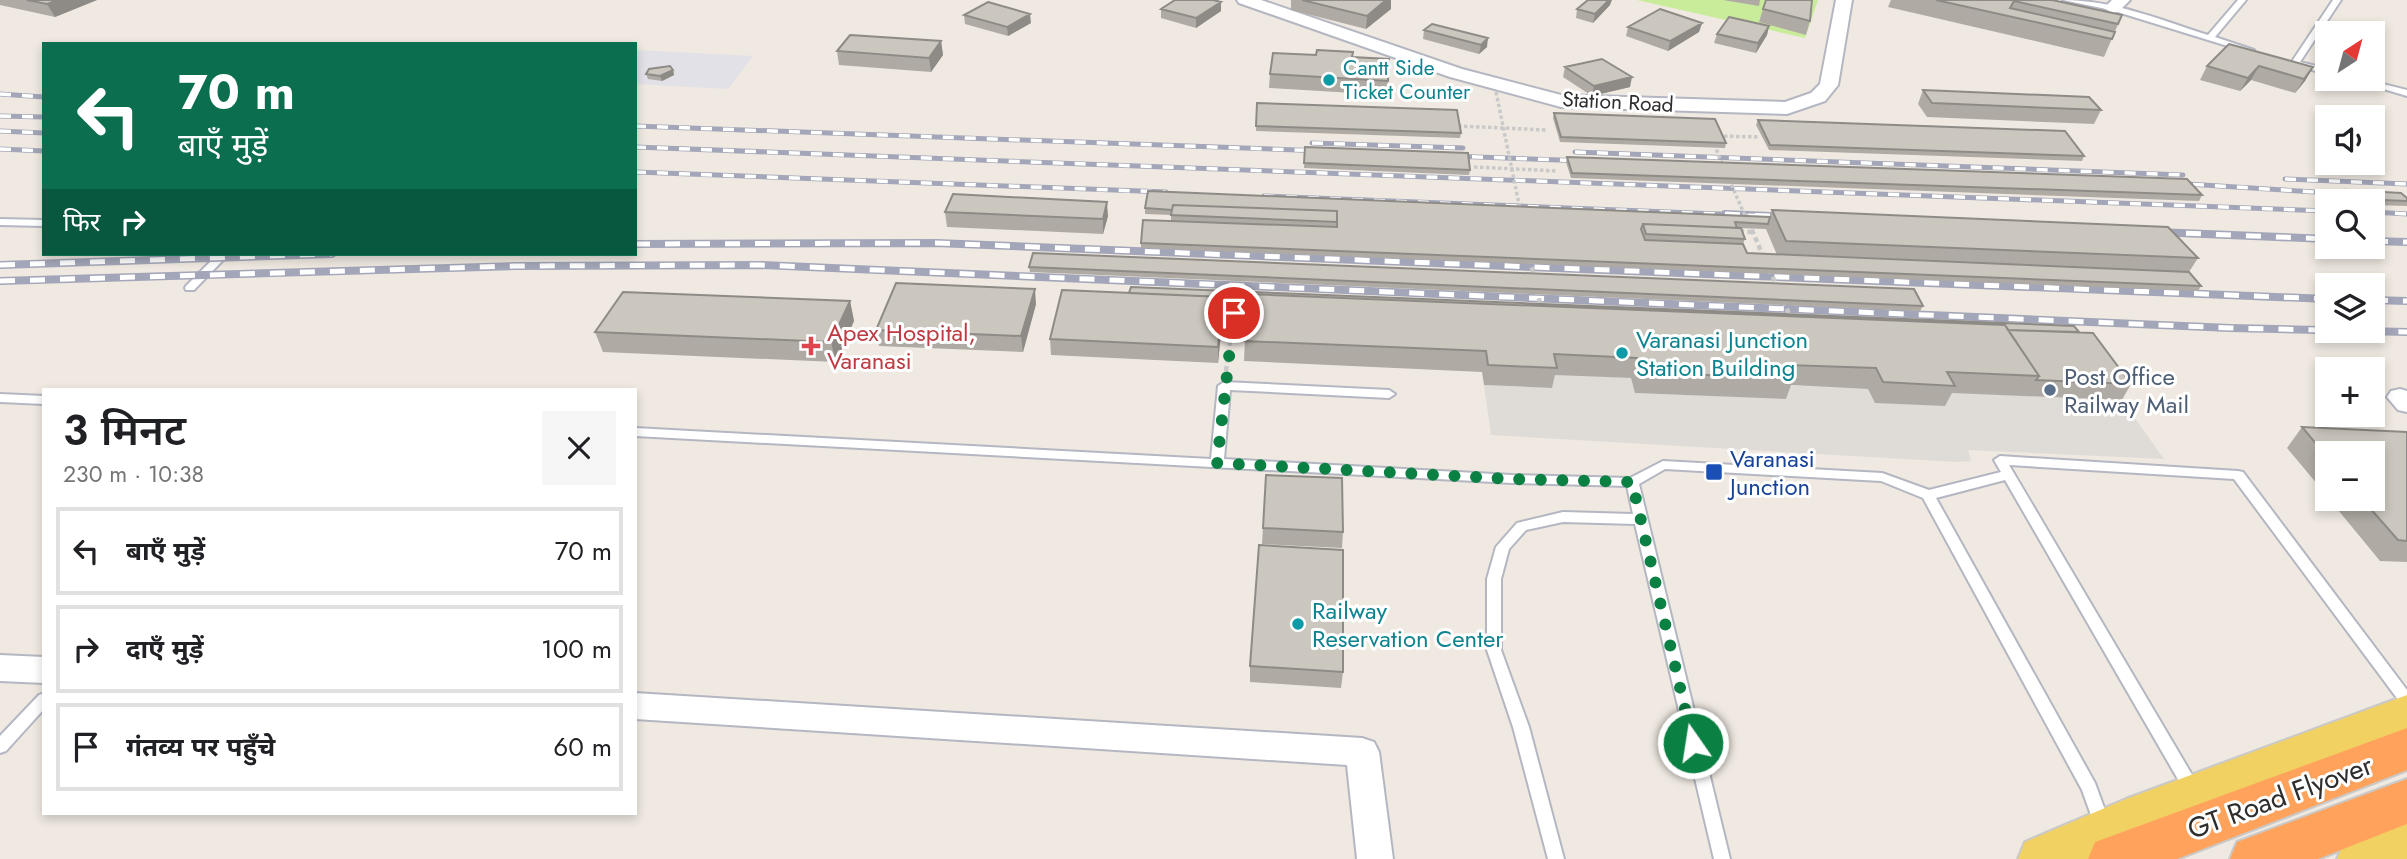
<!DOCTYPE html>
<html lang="hi">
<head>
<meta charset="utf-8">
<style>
  :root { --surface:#fff; --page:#f6f6f6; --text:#202124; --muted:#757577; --line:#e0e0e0 }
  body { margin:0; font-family:Jost,"Noto Sans Devanagari",sans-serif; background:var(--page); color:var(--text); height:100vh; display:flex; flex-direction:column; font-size:26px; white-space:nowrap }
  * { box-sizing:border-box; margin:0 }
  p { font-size:23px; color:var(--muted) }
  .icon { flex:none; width:38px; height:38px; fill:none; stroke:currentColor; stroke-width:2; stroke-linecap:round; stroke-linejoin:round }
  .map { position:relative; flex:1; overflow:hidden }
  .details { position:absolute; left:42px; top:388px; width:595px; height:427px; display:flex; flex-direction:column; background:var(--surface); border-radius:0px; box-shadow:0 4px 10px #0003 }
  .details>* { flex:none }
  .banner { position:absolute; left:42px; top:42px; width:595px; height:214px; border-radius:0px; box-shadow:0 4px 10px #0003; background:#0b6e4f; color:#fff; overflow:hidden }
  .needle { width:46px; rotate:36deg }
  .buttons { position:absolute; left:2315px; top:21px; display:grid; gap:14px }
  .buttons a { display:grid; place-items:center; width:70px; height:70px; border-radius:0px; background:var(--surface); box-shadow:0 4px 10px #0003; font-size:35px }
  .pin { position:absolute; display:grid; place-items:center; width:60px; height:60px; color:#fff; margin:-30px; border:4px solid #fff; border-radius:50%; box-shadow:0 2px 7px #0007 }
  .me { position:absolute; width:77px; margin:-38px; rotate:347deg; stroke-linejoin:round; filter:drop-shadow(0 0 5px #0008) }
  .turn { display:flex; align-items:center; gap:24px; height:147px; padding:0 21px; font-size:32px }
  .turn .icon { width:91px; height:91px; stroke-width:2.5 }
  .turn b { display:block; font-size:49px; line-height:60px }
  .then { display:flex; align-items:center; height:66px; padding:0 21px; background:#0003; gap:14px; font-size:26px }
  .round { display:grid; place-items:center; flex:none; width:74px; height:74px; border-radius:0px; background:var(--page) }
  .headline { display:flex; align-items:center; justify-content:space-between; height:119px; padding:0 21px }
  h1 { font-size:42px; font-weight:600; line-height:52px }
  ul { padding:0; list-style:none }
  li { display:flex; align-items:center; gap:21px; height:88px; margin:0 14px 10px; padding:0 7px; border:4px solid var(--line); border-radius:0px }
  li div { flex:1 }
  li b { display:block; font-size:26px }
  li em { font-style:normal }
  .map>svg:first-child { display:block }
  .industrial { fill:#e3e1e8 }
  .pitch { fill:#c9ec9a }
  .plaza { fill:#dfdcd8 }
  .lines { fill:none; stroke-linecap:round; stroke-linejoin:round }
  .lane-casing { stroke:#b4b7c1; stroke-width:4 }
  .street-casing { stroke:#b4b7c1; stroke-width:4 }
  .primary-casing { stroke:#c9c9c9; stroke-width:4 }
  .highway-casing { stroke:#c9c9c9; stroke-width:4 }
  .path-far1 { stroke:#c9c9c9; stroke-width:3.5; stroke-dasharray:3.5 2.5; stroke-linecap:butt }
  .path { stroke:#c9c9c9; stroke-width:4.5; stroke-dasharray:5 3.5; stroke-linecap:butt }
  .lane { fill:#fff; fill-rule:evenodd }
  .street { fill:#fff; fill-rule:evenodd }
  .primary { fill:#f2d163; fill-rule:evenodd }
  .highway { fill:#ffa35c; fill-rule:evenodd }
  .rail-far1-casing { stroke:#a3a6b8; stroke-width:5 }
  .rail-casing { stroke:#a3a6b8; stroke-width:8 }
  .rail-far1 { stroke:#fff; stroke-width:3.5; stroke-dasharray:11; stroke-linecap:butt }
  .rail { stroke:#fff; stroke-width:5; stroke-dasharray:15; stroke-linecap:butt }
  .path-bridge-far1 { stroke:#c9c9c9; stroke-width:3.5; stroke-dasharray:3.5 2.5; stroke-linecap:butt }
  .path-bridge { stroke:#c9c9c9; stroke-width:4.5; stroke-dasharray:5 3.5; stroke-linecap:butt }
  .wall { fill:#afaba4; fill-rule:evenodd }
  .shaded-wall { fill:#8e8b86 }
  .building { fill:#cbc7bf; stroke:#8e8b86; stroke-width:2 }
  .route { stroke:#0b8043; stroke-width:12; stroke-dasharray:0 21.6 }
  .culture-dot { fill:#0f9aa8; stroke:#fff; stroke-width:2.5 }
  .health-dot { fill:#e0444e; stroke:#fff; stroke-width:2.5 }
  .service-dot { fill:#5c6f8a; stroke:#fff; stroke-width:2.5 }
  .transit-dot { fill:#1a4fb4; stroke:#fff; stroke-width:2.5 }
  .labels { text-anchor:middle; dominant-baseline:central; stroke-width:6; stroke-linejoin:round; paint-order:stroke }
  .far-culture-label { font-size:21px; fill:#0d838f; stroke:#fff; text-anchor:start }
  .far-street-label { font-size:21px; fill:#2e2e2e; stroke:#fff }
  .health-label { font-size:24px; fill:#be3a42; stroke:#fff; text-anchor:start }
  .culture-label { font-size:24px; fill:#0d838f; stroke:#fff; text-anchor:start }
  .service-label { font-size:24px; fill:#4e5e75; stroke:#fff; text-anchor:start }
  .transit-label { font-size:24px; fill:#164399; stroke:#fff; text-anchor:start }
  .near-street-label { font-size:28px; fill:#2e2e2e; stroke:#fff }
</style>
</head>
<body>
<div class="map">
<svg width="2407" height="859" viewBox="0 0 2407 859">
  <rect width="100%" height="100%" fill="#efe9e1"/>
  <!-- industrial -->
  <path class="industrial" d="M635,50L753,56L728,89L635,84Z"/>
  <!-- pitch -->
  <path class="pitch" d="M1637,0H1818L1805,38Z"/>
  <!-- plaza -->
  <path class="plaza" d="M1549,374L1631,378L1636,393L1785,399L1780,385L2122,400L2164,459L1968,450L1971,461L1956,462L1491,435L1484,385L1551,388Z"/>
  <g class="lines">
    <!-- lane casing -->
    <g class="lane-casing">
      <path id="lane" d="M2063,0C2113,0 2161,20 2208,35L2238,0H2246L2215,37L2254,50L2247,52L2111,10Z
        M2333,0H2341L2300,62L2328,69V74L2292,65L2291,63Z
        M2350,79H2363L2407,90V96Z
        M0,219L44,220V226L0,225Z
        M218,254H229L194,290H186L185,288L186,286Z
        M1224,382L1389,390L1395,394L1389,398L1230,390L1224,459L1512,475L1630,478L1663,461L1882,473L1929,490L2001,472L1994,460L2000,456L2238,471L2243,472L2407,690V707L2402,705L2234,479L2009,465L2201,790L2199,795L2193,797L2187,795L2005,480L1936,498L2095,783L2110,824L2108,829L2102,831L2096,829L2082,790L1923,498L1881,481L1665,469L1639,484L1730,859H1714L1635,524L1563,522L1526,530L1509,549L1501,579V650L1529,727L1564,859H1548L1513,727L1487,650V579L1496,547L1517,523L1563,512L1633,514L1627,486L1512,483L635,436V428L1211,459L1218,386Z
        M0,394L44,396V404L0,402Z
        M44,693V709L6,751L0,753V736L39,695Z"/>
    </g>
    <!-- street casing -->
    <g class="street-casing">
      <path id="street" d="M1237,0H1261L1462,69L1561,95L1785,102L1811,93L1820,84L1836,0H1852L1838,85L1825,101L1787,114L1561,107L1450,77L1239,3Z
        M2112,0H2130L2118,12L2112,13L2104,8Z
        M2400,389L2407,391V412L2398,410L2387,397L2391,391Z
        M0,655L44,657V683L0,681Z
        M635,693L1362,738L1374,742L1379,752L1393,859H1357L1347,765L635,719Z"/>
    </g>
    <!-- primary casing -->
    <g class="primary-casing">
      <path id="primary" d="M2407,695V736L2162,831L2100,859H2018L2025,842L2126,799Z
        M2407,817V859H2337L2344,842Z"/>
    </g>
    <!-- highway casing -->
    <g class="highway-casing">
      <path id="highway" d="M2407,728V770L2177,859H2088L2095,842Z
        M2407,779V824L2318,859H2230L2237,842Z"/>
    </g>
    <!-- path-far1 -->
    <path class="path-far1" d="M1458,126L1547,130
      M1718,136L1760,137
      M1474,167L1557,171"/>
    <!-- path -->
    <path class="path" d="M1739,231L1752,232
      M1226,371L1234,313"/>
    <!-- lane -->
    <use href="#lane" class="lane"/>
    <!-- street -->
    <use href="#street" class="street"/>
    <!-- primary -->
    <use href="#primary" class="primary"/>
    <!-- highway -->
    <use href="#highway" class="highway"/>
    <!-- rail-far1 casing -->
    <g class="rail-far1-casing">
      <path id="rail-far1" d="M0,94L44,97
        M0,116L44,117
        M635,126L1324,151
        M0,131L44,133
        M1312,143L1463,148
        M635,147L2328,211
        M0,149L44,151
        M1575,152L2183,175
        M1450,156L1587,161
        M635,172L1166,192
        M2285,179L2407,184
        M2171,183L2363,195
        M1264,196L1769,216
        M2373,212L2407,214"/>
    </g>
    <!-- rail casing -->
    <g class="rail-casing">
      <path id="rail" d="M1725,214L1789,217
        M2156,232L2328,239
        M2373,241L2407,242
        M635,244L936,243L2328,299
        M0,265L332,254
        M0,281L515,266L761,265L2230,328L2407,332
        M2373,300L2407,301"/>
    </g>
    <!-- rail-far1 -->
    <use href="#rail-far1" class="rail-far1"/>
    <!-- rail -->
    <use href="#rail" class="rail"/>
    <!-- path-bridge-far1 -->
    <path class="path-bridge-far1" d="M1496,92L1520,209
      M1714,144L1724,168
      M1729,179L1745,216"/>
    <!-- path-bridge -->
    <path class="path-bridge" d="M1745,214L1764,258
      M1530,259L1534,278
      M1769,269L1777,286
      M1537,290L1541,309
      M1783,301L1791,318"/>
  </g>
  <!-- wall -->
  <path class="wall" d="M0,0H97L55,17L0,5Z
    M1291,0H1391V9L1366,29L1291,10Z
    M1723,0H1760L1759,6Z
    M1891,0H2052L2122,15L2104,57L1888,7Z
    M1221,2V11L1196,28L1161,18V9Z
    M1610,5L1593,23L1576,18L1577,9Z
    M1763,9L1810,21L1806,35L1759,22Z
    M964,15L1031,23L1008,36L965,24Z
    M1702,23L1699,32L1668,51L1626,36L1628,27Z
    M1432,24L1487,47L1479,54L1423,39L1424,30Z
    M1769,26L1767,35L1756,53L1714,43L1717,34Z
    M941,41L943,55L931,72L839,65L837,51Z
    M1352,57L1388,81L1387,95L1269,88L1270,74Z
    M2207,66L2313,67L2305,81L2295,93L2251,80L2240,91L2200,80Z
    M1565,67L1630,87L1592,96L1563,77Z
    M673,70L674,75L662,81L648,79L646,74Z
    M1923,90L2101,110L2094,124L1927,117L1918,104Z
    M1257,103L1461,133L1460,138L1256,131Z
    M1554,113L1726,143L1725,148L1560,142L1553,118Z
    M1758,120L2084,156L2082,161L1769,150L1756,125Z
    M1305,147L1470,170L1469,175L1304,168Z
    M1567,157L2202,195L2199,201L1571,178L1566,162Z
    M2347,190L2407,198V206L2373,205V201H2350L2343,196Z
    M1145,208L1770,217L1772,210L2198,258L2189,272L2201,286L2198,291L1141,248V243L1171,221V215L1145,214ZM1737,228L1766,229L1777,255L1747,253L1743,244L1745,239Z
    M945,212L1108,216L1103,234L947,227Z
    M1029,267L1923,306L1920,311L1030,272Z
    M1062,290L2079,332L2131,384L2122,400L1952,393L1945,406L1875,403L1868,389L1791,385L1786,399L1635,393L1631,378L1555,375L1552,388L1484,385L1482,372L1244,361L1246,314L1223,313L1218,363L1051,355L1050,339Z
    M850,301L854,321L836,362L603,352L595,332Z
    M1036,304L1023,352L879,346L876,330Z
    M2302,427L2407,432V562L2380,561L2329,499H2373L2328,453V497L2287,448Z
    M1266,475L1343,532L1342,548L1262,544Z
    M1250,666L1343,672L1341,688L1250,682Z"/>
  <!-- shaded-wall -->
  <path class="shaded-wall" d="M58,0H97L55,17L47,4Z
    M1386,0H1391V9L1366,29L1367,16Z
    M1609,0H1612L1610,5L1593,23L1595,14Z
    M1221,2V11L1196,28V18Z
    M1030,14L1031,23L1008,36L1007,27Z
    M1702,23L1699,32L1668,51L1670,41Z
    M1769,26L1767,35L1756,53L1758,43Z
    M1488,38L1487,47L1479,54L1481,45Z
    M941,41L943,55L931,72L929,58Z
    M2259,66L2251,80L2240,91L2248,78Z
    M2313,67L2305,81L2295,93L2304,79Z
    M673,70L674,75L662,81L660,76Z
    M1632,77L1630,87L1592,96L1594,86Z
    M1107,202L1108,216L1103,234V219Z
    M1035,289L1036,304L1023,352L1021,336Z
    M1223,297V313L1218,363V347Z
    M850,301L854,321L836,362L831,342Z"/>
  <!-- building -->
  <path class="building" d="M27,0H58L47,4Z
    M1175,0H1213L1221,2L1196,18L1161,9Z
    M1302,0H1386L1367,16Z
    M1588,0H1609L1595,14L1577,9Z
    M1766,0H1812L1810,21L1763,9Z
    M1936,0H2052L2122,15L2118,24L2014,1L2010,8L2115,32L2112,39Z
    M988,2L1030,14L1007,27L964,15Z
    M1660,9L1702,23L1670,41L1628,27Z
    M1729,17L1769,26L1758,43L1717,34Z
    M1432,24L1488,38L1481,45L1424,30Z
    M850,35L941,41L929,58L837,51Z
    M2229,44L2313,67L2304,79L2259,66L2248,78L2207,66Z
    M1317,50L1353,52L1352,57L1389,59L1388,81L1270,74L1273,53L1316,55Z
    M1602,59L1632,77L1594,86L1565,67Z
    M670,66L673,70L660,76L646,74L649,69Z
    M1923,90L2089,97L2101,110L1932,103Z
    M1257,103L1457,110L1461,133L1256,126Z
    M1554,113L1715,119L1726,143L1561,137Z
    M1758,120L2065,131L2084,156L1770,145Z
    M1305,147L1468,153L1470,170L1304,163Z
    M1567,157L2187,179L2202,195L1572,173Z
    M2347,190L2401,193L2407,198V201L2356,199Z
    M1148,191L1770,217L1768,224L1735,222L1737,228L1643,224L1641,229L1645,240L1743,244L1747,253L2189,272L2201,286L1141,243L1143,220L1337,227V211L1173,205L1172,210L1145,208Z
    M953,194L1107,202L1103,219L945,212Z
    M1173,205L1337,211V222L1171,215Z
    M1772,210L2168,227L2198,258L1786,241Z
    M1643,224L1741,228L1745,239L1646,234Z
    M1033,253L1914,289L1923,306L1029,267Z
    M896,283L1035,289L1021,336L876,330Z
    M1131,287L2074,326L2079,332L2008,330L2005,325L1248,294L1247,308L1223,307V297L1129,293Z
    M1062,290L1223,297L1218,347L1050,339Z
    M623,292L850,301L831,342L595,332Z
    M1248,294L2005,325L2039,376L1947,372L1955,386L1883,382L1876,368L1788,365L1794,379L1641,372L1637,358L1554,354L1557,368L1488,365L1486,351L1244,341Z
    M2008,330L2093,333L2131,384L2036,380L2039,376Z
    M2302,427L2407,432V541L2398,540L2362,499H2373V453H2328V458Z
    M1266,475L1342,478L1343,532L1263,528Z
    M1259,545L1343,550V672L1250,666Z"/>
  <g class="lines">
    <!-- route -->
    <path class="route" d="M1234,313L1217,463L1512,479L1632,482L1693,743"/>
  </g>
  <!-- markers -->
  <g class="culture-dot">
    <circle cx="1329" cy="80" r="7"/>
    <circle cx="1622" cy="353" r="7"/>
    <circle cx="1298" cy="624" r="7"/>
  </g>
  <path class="health-dot" d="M807.5 335.5h7v7h7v7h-7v7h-7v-7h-7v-7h7z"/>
  <circle class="service-dot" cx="2050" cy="390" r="7"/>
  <rect class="transit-dot" x="1705" y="463" width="18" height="18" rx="3.5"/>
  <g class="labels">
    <!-- far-culture labels -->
    <g class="far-culture-label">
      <text x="1343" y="68">Cantt Side<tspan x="1343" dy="24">Ticket Counter</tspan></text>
    </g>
    <!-- far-street labels -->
    <g class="far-street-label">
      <text transform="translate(1618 102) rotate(3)">Station Road</text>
    </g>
    <!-- health labels -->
    <g class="health-label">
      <text x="827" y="332">Apex Hospital,<tspan x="827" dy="28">Varanasi</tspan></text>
    </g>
    <!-- culture labels -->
    <g class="culture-label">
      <text x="1636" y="339">Varanasi Junction<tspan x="1636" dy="28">Station Building</tspan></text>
      <text x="1312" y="610">Railway<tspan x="1312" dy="28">Reservation Center</tspan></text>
    </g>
    <!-- service labels -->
    <g class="service-label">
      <text x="2064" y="376">Post Office<tspan x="2064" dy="28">Railway Mail</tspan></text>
    </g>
    <!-- transit labels -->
    <g class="transit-label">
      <text x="1730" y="458">Varanasi<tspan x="1730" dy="28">Junction</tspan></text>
    </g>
    <!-- near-street labels -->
    <g class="near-street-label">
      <text transform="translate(2280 797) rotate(-20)">GT Road Flyover</text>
    </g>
  </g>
</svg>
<div class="buttons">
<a><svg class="needle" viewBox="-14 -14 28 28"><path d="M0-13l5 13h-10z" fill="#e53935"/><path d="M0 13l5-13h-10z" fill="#757577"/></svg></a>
<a><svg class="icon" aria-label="sound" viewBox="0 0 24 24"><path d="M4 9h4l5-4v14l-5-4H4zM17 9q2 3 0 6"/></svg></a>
<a><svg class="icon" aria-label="search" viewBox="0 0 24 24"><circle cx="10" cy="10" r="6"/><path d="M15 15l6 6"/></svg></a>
<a><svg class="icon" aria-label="layers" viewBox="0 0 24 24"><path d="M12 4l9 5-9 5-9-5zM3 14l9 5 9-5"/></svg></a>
<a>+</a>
<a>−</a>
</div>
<div class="pin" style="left:1234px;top:313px;background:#d93025"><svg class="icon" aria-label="arrive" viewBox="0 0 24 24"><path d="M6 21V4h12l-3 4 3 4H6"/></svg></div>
<svg class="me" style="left:1693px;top:743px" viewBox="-20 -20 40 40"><circle r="17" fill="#0b8043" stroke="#fff" stroke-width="3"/><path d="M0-11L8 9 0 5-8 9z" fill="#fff"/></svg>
<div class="banner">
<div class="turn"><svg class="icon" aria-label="left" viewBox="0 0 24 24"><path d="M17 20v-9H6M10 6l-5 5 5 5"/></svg><div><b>70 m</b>बाएँ मुड़ें</div></div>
<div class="then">फिर<svg class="icon" aria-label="right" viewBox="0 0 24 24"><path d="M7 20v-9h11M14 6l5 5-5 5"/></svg></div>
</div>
<section class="details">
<div class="headline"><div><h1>3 मिनट</h1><p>230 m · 10:38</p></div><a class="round"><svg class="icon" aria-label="close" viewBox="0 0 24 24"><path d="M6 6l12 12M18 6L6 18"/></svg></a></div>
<ul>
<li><svg class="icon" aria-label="left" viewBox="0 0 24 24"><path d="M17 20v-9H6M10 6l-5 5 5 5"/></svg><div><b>बाएँ मुड़ें</b></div><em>70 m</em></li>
<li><svg class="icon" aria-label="right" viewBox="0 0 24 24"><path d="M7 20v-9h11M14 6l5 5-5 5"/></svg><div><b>दाएँ मुड़ें</b></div><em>100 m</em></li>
<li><svg class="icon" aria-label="arrive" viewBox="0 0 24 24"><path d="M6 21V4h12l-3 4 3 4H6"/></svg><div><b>गंतव्य पर पहुँचे</b></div><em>60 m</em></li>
</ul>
</section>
</div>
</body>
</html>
